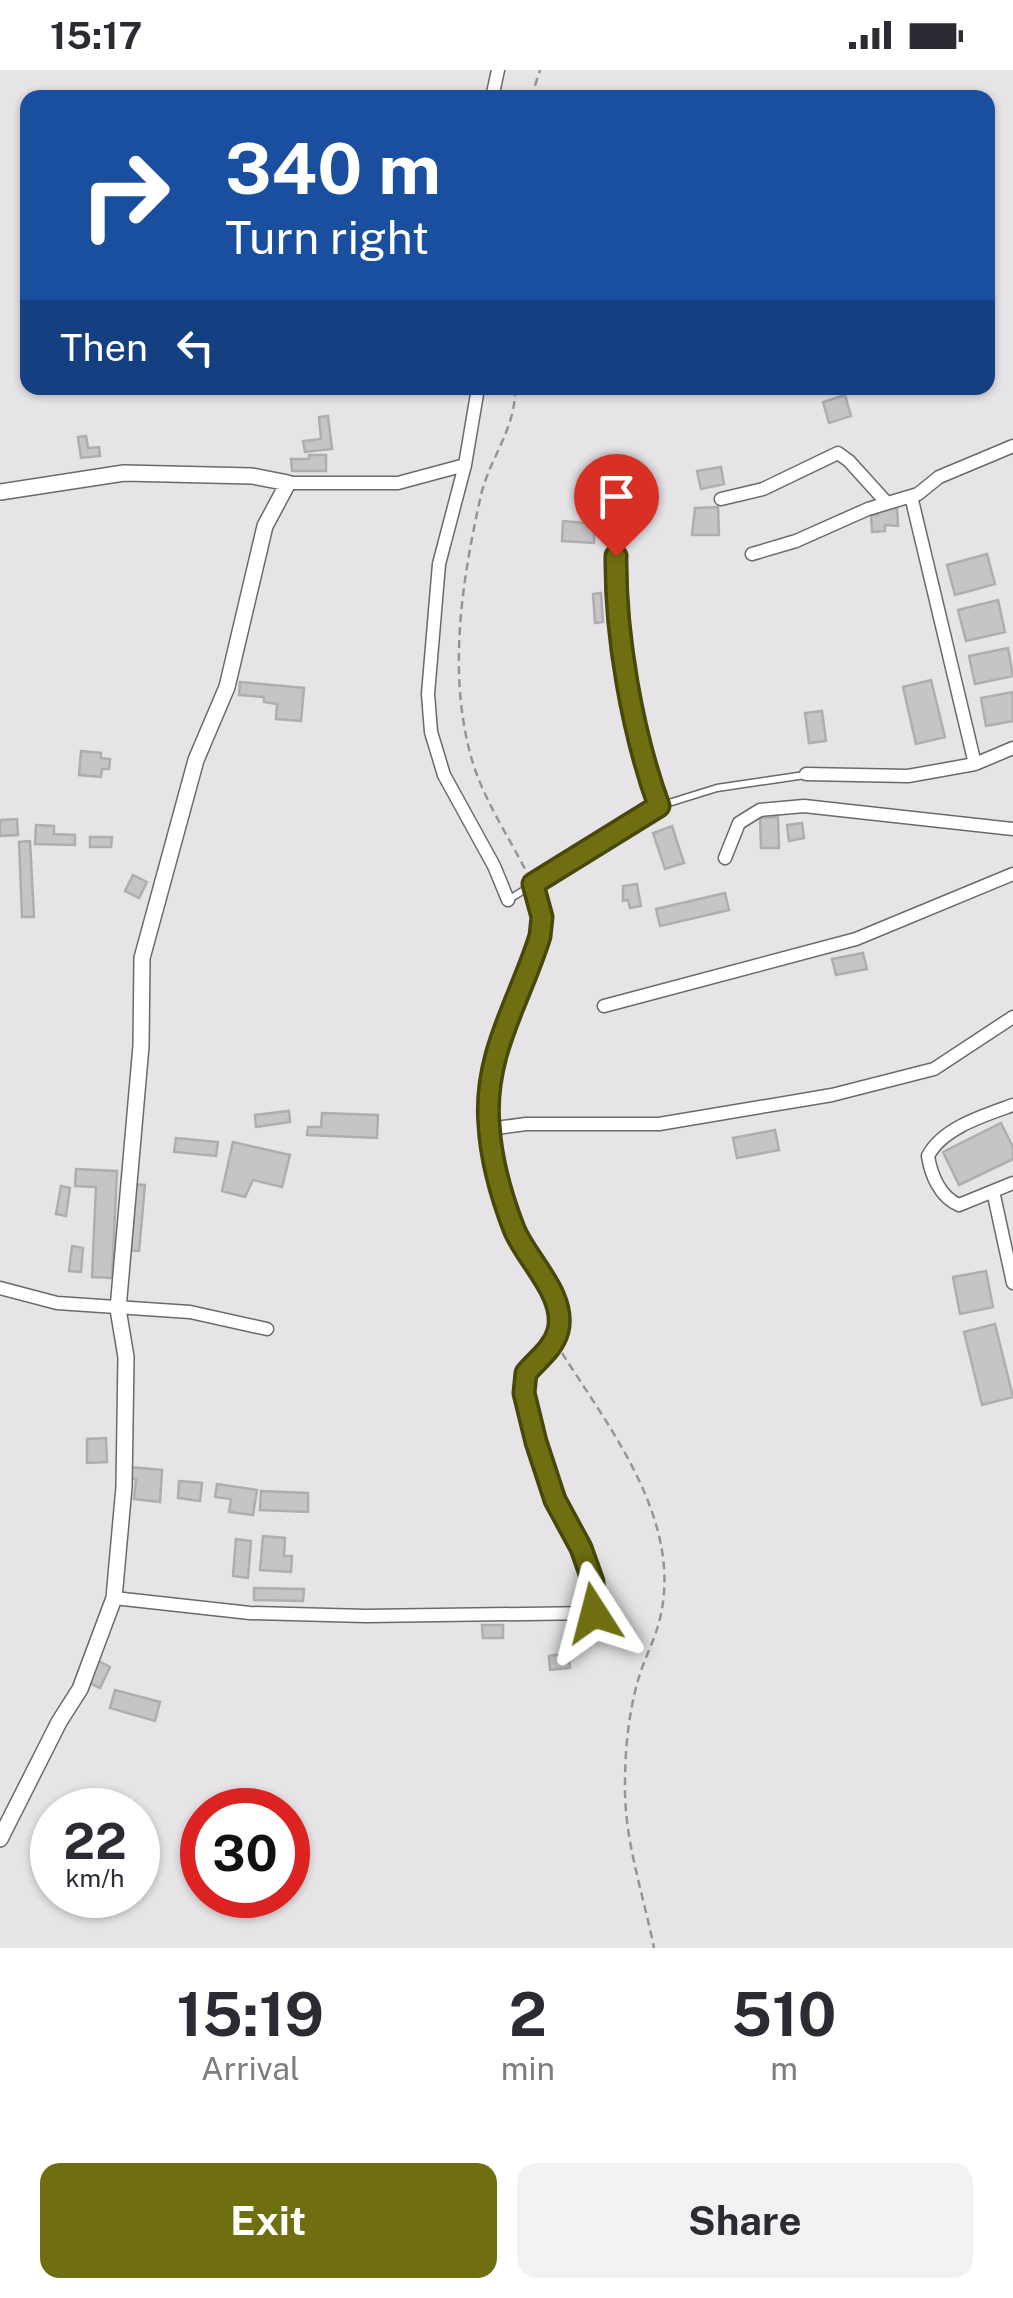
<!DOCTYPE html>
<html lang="en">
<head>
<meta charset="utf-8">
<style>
  :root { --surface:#fff; --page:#f2f2f3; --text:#2b2b33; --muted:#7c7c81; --accent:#6f6e10 }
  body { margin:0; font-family:"Public Sans",sans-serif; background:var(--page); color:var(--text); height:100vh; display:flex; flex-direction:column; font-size:38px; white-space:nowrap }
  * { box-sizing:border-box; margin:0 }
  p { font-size:32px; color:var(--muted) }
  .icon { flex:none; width:55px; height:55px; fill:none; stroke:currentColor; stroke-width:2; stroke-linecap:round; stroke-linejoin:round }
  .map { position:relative; height:1878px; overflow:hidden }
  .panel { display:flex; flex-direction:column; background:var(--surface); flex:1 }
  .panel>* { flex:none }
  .banner { position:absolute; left:20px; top:20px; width:975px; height:305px; border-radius:20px; box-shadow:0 2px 8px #0004; background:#1a4fa0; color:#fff; overflow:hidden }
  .speed { position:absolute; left:30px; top:1718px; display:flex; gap:20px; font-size:50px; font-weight:700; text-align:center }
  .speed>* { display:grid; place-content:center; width:130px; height:130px; border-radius:50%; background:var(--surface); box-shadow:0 2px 8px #0004; line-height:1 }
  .speed small { font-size:25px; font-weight:400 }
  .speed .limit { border:15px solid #d22; background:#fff; color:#111 }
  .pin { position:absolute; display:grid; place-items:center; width:85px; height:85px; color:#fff; margin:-102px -42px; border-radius:50% 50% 50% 0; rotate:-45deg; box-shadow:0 0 10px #0007 }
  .pin .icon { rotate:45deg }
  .me { position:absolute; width:110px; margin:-55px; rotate:351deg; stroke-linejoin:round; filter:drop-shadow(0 0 8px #0008) }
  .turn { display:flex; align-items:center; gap:35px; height:210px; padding:0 40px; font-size:45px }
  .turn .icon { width:130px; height:130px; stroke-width:2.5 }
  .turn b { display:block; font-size:70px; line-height:85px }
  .then { display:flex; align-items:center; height:95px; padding:0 40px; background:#0003; gap:20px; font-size:38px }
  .eta { display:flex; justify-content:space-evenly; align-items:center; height:170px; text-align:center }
  .eta b { font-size:60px; font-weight:700; line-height:70px }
  .button { display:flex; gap:20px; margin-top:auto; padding:20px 40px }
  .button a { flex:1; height:115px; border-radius:20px; background:var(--accent); color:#fff; font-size:40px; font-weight:700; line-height:115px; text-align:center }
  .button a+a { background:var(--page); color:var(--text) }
  .status { display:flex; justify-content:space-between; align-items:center; height:70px; padding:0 50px; background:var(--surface); direction:ltr }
  .status svg { height:28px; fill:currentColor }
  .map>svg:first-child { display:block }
  .building { fill:#c6c4c6; stroke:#afadb0; stroke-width:2.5 }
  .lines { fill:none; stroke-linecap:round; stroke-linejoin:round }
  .service-casing { stroke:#6b696b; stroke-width:9 }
  .minor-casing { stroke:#6b696b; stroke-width:15 }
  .tertiary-casing { stroke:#6b696b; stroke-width:18 }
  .path { stroke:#969496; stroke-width:2.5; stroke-dasharray:8 5; stroke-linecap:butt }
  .service { stroke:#fff; stroke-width:6 }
  .minor { stroke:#fff; stroke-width:12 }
  .tertiary { stroke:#fff; stroke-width:15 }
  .route-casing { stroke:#48480a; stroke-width:25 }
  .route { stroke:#6f6e10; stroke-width:18 }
</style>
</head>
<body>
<div class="status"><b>15:17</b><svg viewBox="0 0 49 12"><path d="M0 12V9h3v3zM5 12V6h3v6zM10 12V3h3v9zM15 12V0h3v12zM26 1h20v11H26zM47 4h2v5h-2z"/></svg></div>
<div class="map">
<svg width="1013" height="1878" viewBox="0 0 1013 1878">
  <rect width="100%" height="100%" fill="#e7e4e7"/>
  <!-- building -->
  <path class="building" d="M845,325L851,346L829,353L823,332Z
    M328,346L332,379L305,382L303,371L321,369L319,347Z
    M86,366L88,378L99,377L100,386L81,388L78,367Z
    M309,385H326V401H292L291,389H309Z
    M721,397L724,414L701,419L697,401Z
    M718,437L719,465H692L695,438Z
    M897,438L898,456L885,455V461L872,462L871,445H878L877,439Z
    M563,451L595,454L594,473L562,471Z
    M987,484L995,514L955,525L947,495Z
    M601,523L603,552L595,553L593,524Z
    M998,530L1005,562L966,571L958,540Z
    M1008,578L1013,606L975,614L969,586Z
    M931,610L945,667L916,674L903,617Z
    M240,612L304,618L301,651L276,649L277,634L264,632V627L239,625Z
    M1013,622V651L986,656L981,628Z
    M822,641L826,671L809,673L805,643Z
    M81,681L101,683V688L110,689L109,699H102L101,707L79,705Z
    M778,747L779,778H761L760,748Z
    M17,749L18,765L0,766V750Z
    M802,753L804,768L789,771L787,755Z
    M36,755L54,756V764L75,765V775L35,774Z
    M672,756L684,793L665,799L653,763Z
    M90,767H112L111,777H90Z
    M30,771L34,847H22L19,772Z
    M133,805L147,812L139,828L125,821Z
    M637,814L641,836L630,838L628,830L623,831V816Z
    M725,823L729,840L660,856L656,839Z
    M863,883L867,899L836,905L832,889Z
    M289,1041L290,1052L256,1057L255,1045Z
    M322,1043L378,1045L377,1068L307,1065L308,1057H321Z
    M1001,1053L1013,1077V1089L959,1115L943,1082Z
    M775,1060L779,1080L737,1088L733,1068Z
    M176,1068L218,1072L216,1086L174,1082Z
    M233,1072L290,1085L282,1117L253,1110L245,1127L222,1121Z
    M76,1099L117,1101L112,1208L92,1207L96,1117L75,1116Z
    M131,1114L145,1115L139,1181L125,1180Z
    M61,1116L70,1118L66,1146L56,1144Z
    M72,1176L83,1178L81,1202L69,1201Z
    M986,1201L993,1237L960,1244L953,1207Z
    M995,1254L1013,1327L982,1335L964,1262Z
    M106,1368L107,1392L87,1393V1369Z
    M129,1397L162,1400L160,1432L134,1429L136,1409H128Z
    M179,1411L202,1413L200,1431L178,1428Z
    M217,1414L257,1420L253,1445L229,1442L231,1429L215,1427Z
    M261,1421L308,1423V1442L260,1440Z
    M263,1466L285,1468L284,1486H292L291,1502L260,1500Z
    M236,1469L251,1471L248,1508L233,1506Z
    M254,1518L304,1519L303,1531L254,1530Z
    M482,1555H503V1568H483Z
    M561,1584L562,1591L569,1590L570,1598L550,1600L549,1586Z
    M99,1591L110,1597L100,1618L89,1613Z
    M115,1620L160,1632L155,1651L110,1638Z"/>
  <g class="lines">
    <!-- service casing -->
    <g class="service-casing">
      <path id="service" d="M616,486C615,560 633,666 659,736
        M508,830L659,736L717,718L805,705"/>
    </g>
    <!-- minor casing -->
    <g class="minor-casing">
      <path id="minor" d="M492,28L498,0
        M478,318L465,395L439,494L428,624L431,662L444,705L494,796L508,830
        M288,413H398L465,395
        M911,426L975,694L1013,678
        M721,429L763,419L838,383L849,391L887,433
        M752,484L796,471L868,439L918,424L939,407L1013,376
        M806,704L908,706L975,694
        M725,788L739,753L760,740L804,736L1013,759
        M604,936L856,869L1013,804
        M1013,1035C985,1045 942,1058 928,1086C931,1105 940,1127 959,1135L1013,1113
        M489,1059L526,1054H659L832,1025L934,999L1013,947
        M993,1121L1013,1213
        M0,1218L57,1233L190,1242L267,1259
        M114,1528L250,1543L366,1546L594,1543L593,1512L581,1478L555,1430L536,1372L525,1323L526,1303C539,1288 557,1275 559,1254C562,1222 530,1193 517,1166C502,1134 492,1091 489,1055C483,984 520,931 540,866L542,847L533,814"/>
    </g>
    <!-- tertiary casing -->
    <g class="tertiary-casing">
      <path id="tertiary" d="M0,422L124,403L252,406L288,413L265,456L227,617L196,690L142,888L141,976L118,1239L126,1287L124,1417L114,1528L80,1619L59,1652L0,1769"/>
    </g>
    <!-- path -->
    <path class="path" d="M531,28L540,0
      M515,318C516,359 490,387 481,425C462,510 447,604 472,690C483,728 507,764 525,799
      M562,1283C612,1362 687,1456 658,1556C653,1573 644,1590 639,1607C629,1640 625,1678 625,1713C624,1771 643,1822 654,1878"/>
    <!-- service -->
    <use href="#service" class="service"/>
    <!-- minor -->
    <use href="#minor" class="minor"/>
    <!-- tertiary -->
    <use href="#tertiary" class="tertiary"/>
  </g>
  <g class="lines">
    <!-- route casing -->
    <g class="route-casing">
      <path id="route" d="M594,1543L593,1512L581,1478L555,1430L536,1372L524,1323L526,1303C537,1290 553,1279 558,1261C567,1225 527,1191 514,1159C502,1128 491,1089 489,1055C483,984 520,931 540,866L542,847L533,814L659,736C632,662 615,564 616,486"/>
    </g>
    <!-- route -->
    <use href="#route" class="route"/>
  </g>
</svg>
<div class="speed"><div>22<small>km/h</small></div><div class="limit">30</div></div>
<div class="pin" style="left:616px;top:486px;background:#d93025"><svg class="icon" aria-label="arrive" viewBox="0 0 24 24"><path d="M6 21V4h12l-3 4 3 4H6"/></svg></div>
<svg class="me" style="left:594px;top:1543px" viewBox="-20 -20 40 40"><path d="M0-17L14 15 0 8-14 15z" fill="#6f6e10" stroke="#fff" stroke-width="4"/></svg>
<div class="banner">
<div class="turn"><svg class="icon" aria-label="right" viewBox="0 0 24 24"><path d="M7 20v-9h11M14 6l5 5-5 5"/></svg><div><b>340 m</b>Turn right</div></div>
<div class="then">Then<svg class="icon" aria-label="left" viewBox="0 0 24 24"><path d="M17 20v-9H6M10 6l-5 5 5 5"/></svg></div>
</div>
</div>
<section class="panel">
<div class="eta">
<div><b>15:19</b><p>Arrival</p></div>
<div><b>2</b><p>min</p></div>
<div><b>510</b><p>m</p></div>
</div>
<div class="button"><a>Exit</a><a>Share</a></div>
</section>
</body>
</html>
